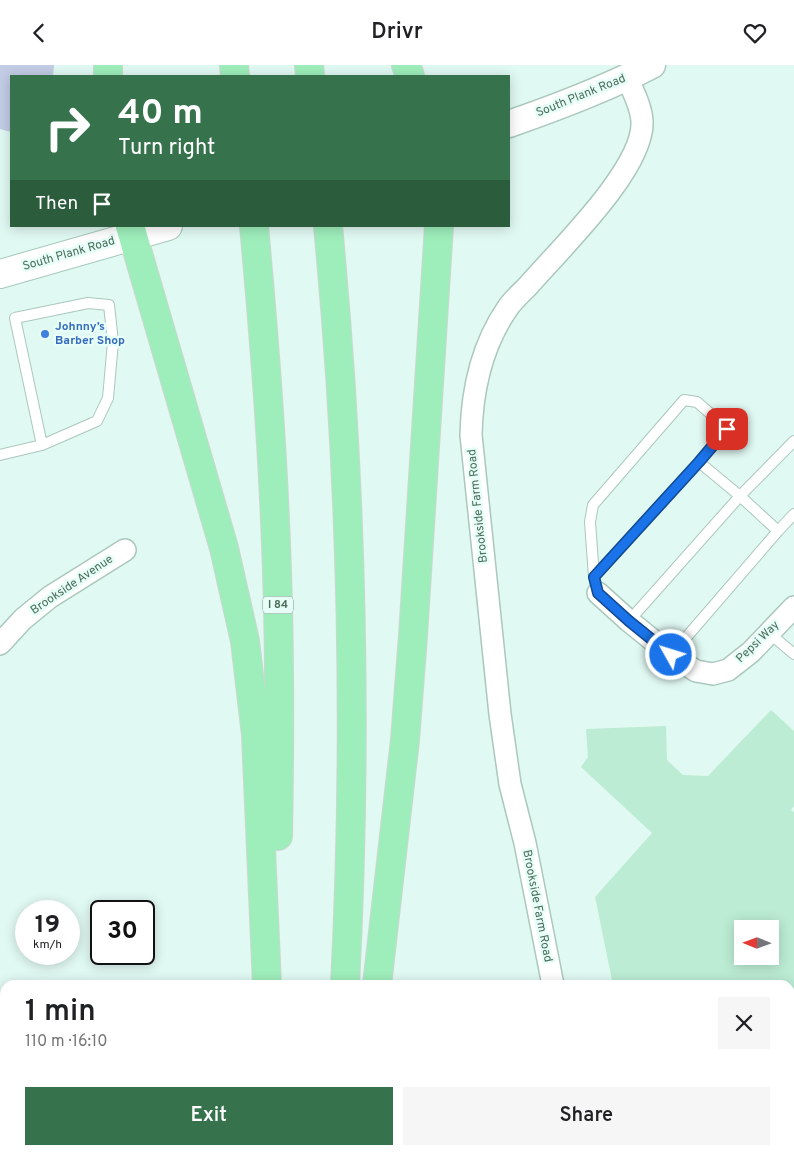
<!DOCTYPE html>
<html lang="en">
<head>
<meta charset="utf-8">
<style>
  :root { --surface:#fff; --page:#f6f6f6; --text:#202124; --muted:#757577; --accent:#36734c }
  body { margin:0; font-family:Overpass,sans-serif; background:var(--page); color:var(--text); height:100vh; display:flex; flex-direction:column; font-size:19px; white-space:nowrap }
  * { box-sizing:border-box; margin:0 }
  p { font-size:16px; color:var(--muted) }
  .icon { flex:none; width:28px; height:28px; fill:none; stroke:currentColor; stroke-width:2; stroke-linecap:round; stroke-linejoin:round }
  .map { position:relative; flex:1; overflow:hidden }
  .details { position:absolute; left:0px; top:915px; width:795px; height:175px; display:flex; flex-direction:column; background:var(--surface); border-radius:15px 15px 0 0; box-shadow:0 2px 12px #0003 }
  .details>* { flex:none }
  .hud { position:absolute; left:10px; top:10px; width:500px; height:152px; border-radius:0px; box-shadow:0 2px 12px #0003; background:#36734c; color:#fff; overflow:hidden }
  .needle { width:32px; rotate:271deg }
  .fabs { position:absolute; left:734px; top:855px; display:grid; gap:10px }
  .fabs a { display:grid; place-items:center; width:45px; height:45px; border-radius:0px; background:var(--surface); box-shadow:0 2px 12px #0003; font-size:25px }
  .speed { position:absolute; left:15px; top:835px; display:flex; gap:10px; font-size:25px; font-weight:700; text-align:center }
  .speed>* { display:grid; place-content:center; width:65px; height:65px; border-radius:50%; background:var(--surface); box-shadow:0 2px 12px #0003; line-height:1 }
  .speed small { font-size:12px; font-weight:400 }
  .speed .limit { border:2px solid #111; border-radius:8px; background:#fff; color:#111 }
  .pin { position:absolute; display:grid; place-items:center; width:42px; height:42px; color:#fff; margin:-21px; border-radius:10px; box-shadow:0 2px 8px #0006 }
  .me { position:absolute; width:55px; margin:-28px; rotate:309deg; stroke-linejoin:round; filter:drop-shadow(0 0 4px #0008) }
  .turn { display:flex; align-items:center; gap:18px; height:105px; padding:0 25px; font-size:22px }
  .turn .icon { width:65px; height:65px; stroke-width:2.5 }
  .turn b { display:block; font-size:35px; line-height:42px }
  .then { display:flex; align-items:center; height:48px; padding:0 25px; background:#0003; gap:10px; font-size:19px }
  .round { display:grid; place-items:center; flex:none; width:52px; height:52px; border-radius:0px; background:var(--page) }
  .headline { display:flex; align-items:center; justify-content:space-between; height:85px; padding:0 25px }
  h1 { font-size:30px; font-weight:600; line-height:38px }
  .primary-button { display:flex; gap:10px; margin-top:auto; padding:10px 25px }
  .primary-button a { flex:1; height:58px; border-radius:0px; background:var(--accent); color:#fff; font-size:20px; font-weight:600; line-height:58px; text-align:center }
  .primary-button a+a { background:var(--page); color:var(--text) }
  header { display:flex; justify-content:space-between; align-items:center; height:65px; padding:0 25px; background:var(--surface); font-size:22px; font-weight:600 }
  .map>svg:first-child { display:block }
  .green { fill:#c2cce5 }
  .building { fill:#bcecd4; fill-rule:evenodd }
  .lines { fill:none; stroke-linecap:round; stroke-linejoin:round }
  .service-casing { stroke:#aac8bb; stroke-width:12 }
  .minor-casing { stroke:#aac8bb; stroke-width:24 }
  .tertiary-casing { stroke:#aac8bb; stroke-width:29 }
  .secondary-casing { stroke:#a5c9b9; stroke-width:30 }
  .motorway-casing { stroke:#cdd6d1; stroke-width:30 }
  .service { stroke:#fff; stroke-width:10 }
  .minor { stroke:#fff; stroke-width:21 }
  .tertiary { stroke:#fff; stroke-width:26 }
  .secondary { stroke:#fff; stroke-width:28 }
  .motorway { stroke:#9eeebb; stroke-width:28 }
  .route-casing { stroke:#114b97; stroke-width:12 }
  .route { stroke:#1a73e8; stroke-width:9 }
  .shop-dot { fill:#3f7fe0; stroke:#e7fdf7; stroke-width:2 }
  .labels { text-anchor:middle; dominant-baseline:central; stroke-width:5; stroke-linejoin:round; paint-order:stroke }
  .shield { fill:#e7fdf7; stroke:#7a998a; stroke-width:1 }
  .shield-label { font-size:11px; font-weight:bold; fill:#4b6e5b }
  .street-label { font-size:12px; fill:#4b6e5b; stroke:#e7fdf7 }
  .shop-label { font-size:12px; font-weight:bold; fill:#366cbe; stroke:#e7fdf7; text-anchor:start }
</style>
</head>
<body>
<header><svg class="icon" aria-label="back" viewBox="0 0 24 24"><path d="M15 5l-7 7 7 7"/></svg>Drivr<svg class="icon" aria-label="heart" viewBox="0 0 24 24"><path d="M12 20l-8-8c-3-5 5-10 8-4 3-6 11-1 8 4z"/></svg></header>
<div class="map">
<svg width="794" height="1090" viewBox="0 0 794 1090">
  <rect width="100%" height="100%" fill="#e1f9f3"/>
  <!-- green -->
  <path class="green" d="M0,0H54L53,11H11V67L0,64Z"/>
  <!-- building -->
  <path class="building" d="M771,645L794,666V741L791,745L794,747V1090H740L735,1085H790V920H613L595,832L652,768L581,702L588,692L586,664L666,661L667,695L683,710L708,711ZM742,864H770V891H742Z"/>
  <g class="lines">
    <!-- service casing -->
    <g class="service-casing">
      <path id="service" d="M0,390L42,380L15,253L88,238L109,240L113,277L108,333L97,356L42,380
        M778,466L794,449
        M594,512L590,457L593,440L684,335L697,337L727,363L699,397
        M598,528L594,512L699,397L740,431L778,466L671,590
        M629,556L740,431L794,376
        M769,568L794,589"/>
    </g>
    <!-- minor casing -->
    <g class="minor-casing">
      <path id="minor" d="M598,528L629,556L671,590L696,606L713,609L728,605L751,587L794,542
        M0,579L23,554L50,532L125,485
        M553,920L525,778L510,719L500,649L471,370C472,325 481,282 507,244C512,236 520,229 527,222C558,186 645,103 642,56C641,41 633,26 627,13
        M589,1085L590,1090"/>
    </g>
    <!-- tertiary casing -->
    <g class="tertiary-casing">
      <path id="tertiary" d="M509,59C558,42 606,24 652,0"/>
    </g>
    <!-- secondary casing -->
    <g class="secondary-casing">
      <path id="secondary" d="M0,209L168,161"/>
    </g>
    <!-- motorway casing -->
    <g class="motorway-casing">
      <path id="motorway" d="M234,0L235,11
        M309,0L310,11
        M406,0L410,11
        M108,11V0
        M130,161L224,483L245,576L256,670L267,920
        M254,161C263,259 271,358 275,456C280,561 280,666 278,771
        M328,161C352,413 358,667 345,920
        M377,920L405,675L413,571L439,161
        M260,1090V1085
        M333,1090L334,1085
        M354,1090L355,1085"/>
    </g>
    <!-- service -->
    <use href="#service" class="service"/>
    <!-- minor -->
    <use href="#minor" class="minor"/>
    <!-- tertiary -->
    <use href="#tertiary" class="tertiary"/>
    <!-- secondary -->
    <use href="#secondary" class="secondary"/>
    <!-- motorway -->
    <use href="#motorway" class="motorway"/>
  </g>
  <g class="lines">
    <!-- route casing -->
    <g class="route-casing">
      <path id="route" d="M671,590L629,556L598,528L594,512L699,397L727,364"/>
    </g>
    <!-- route -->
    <use href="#route" class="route"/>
  </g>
  <!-- markers -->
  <circle class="shop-dot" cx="45" cy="269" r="5"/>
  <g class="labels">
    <!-- shield labels -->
    <rect class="shield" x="263" y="531.5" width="30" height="17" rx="4"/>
    <g class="shield-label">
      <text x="278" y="540">I 84</text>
    </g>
    <!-- street labels -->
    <g class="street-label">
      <text transform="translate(581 31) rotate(-22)">South Plank Road</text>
      <text transform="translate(69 189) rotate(-16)">South Plank Road</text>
      <text transform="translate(478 441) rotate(-96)">Brookside Farm Road</text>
      <text transform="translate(72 520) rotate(-34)">Brookside Avenue</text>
      <text transform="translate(758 577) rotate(-44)">Pepsi Way</text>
      <text transform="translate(537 841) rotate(79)">Brookside Farm Road</text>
    </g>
    <!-- shop labels -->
    <g class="shop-label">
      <text x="55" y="262">Johnny’s<tspan x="55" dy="14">Barber Shop</tspan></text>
    </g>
  </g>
</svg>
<div class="fabs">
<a><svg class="needle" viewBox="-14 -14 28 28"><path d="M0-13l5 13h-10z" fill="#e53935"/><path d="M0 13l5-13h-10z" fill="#757577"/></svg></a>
</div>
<div class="speed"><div>19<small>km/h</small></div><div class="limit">30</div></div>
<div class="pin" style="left:727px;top:364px;background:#d93025"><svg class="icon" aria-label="arrive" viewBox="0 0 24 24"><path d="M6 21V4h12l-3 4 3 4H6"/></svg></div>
<svg class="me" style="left:671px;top:590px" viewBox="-20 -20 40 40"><circle r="17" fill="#1a73e8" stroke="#fff" stroke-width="3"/><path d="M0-11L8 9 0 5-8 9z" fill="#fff"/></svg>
<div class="hud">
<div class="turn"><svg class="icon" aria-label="right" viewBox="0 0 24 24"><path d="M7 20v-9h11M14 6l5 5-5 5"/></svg><div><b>40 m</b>Turn right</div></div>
<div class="then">Then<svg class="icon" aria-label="arrive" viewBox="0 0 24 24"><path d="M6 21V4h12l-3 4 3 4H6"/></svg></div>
</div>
<section class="details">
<div class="headline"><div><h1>1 min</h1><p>110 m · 16:10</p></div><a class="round"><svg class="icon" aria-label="close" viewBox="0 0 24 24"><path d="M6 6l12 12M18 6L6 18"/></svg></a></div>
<div class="primary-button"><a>Exit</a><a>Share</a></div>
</section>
</div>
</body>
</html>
